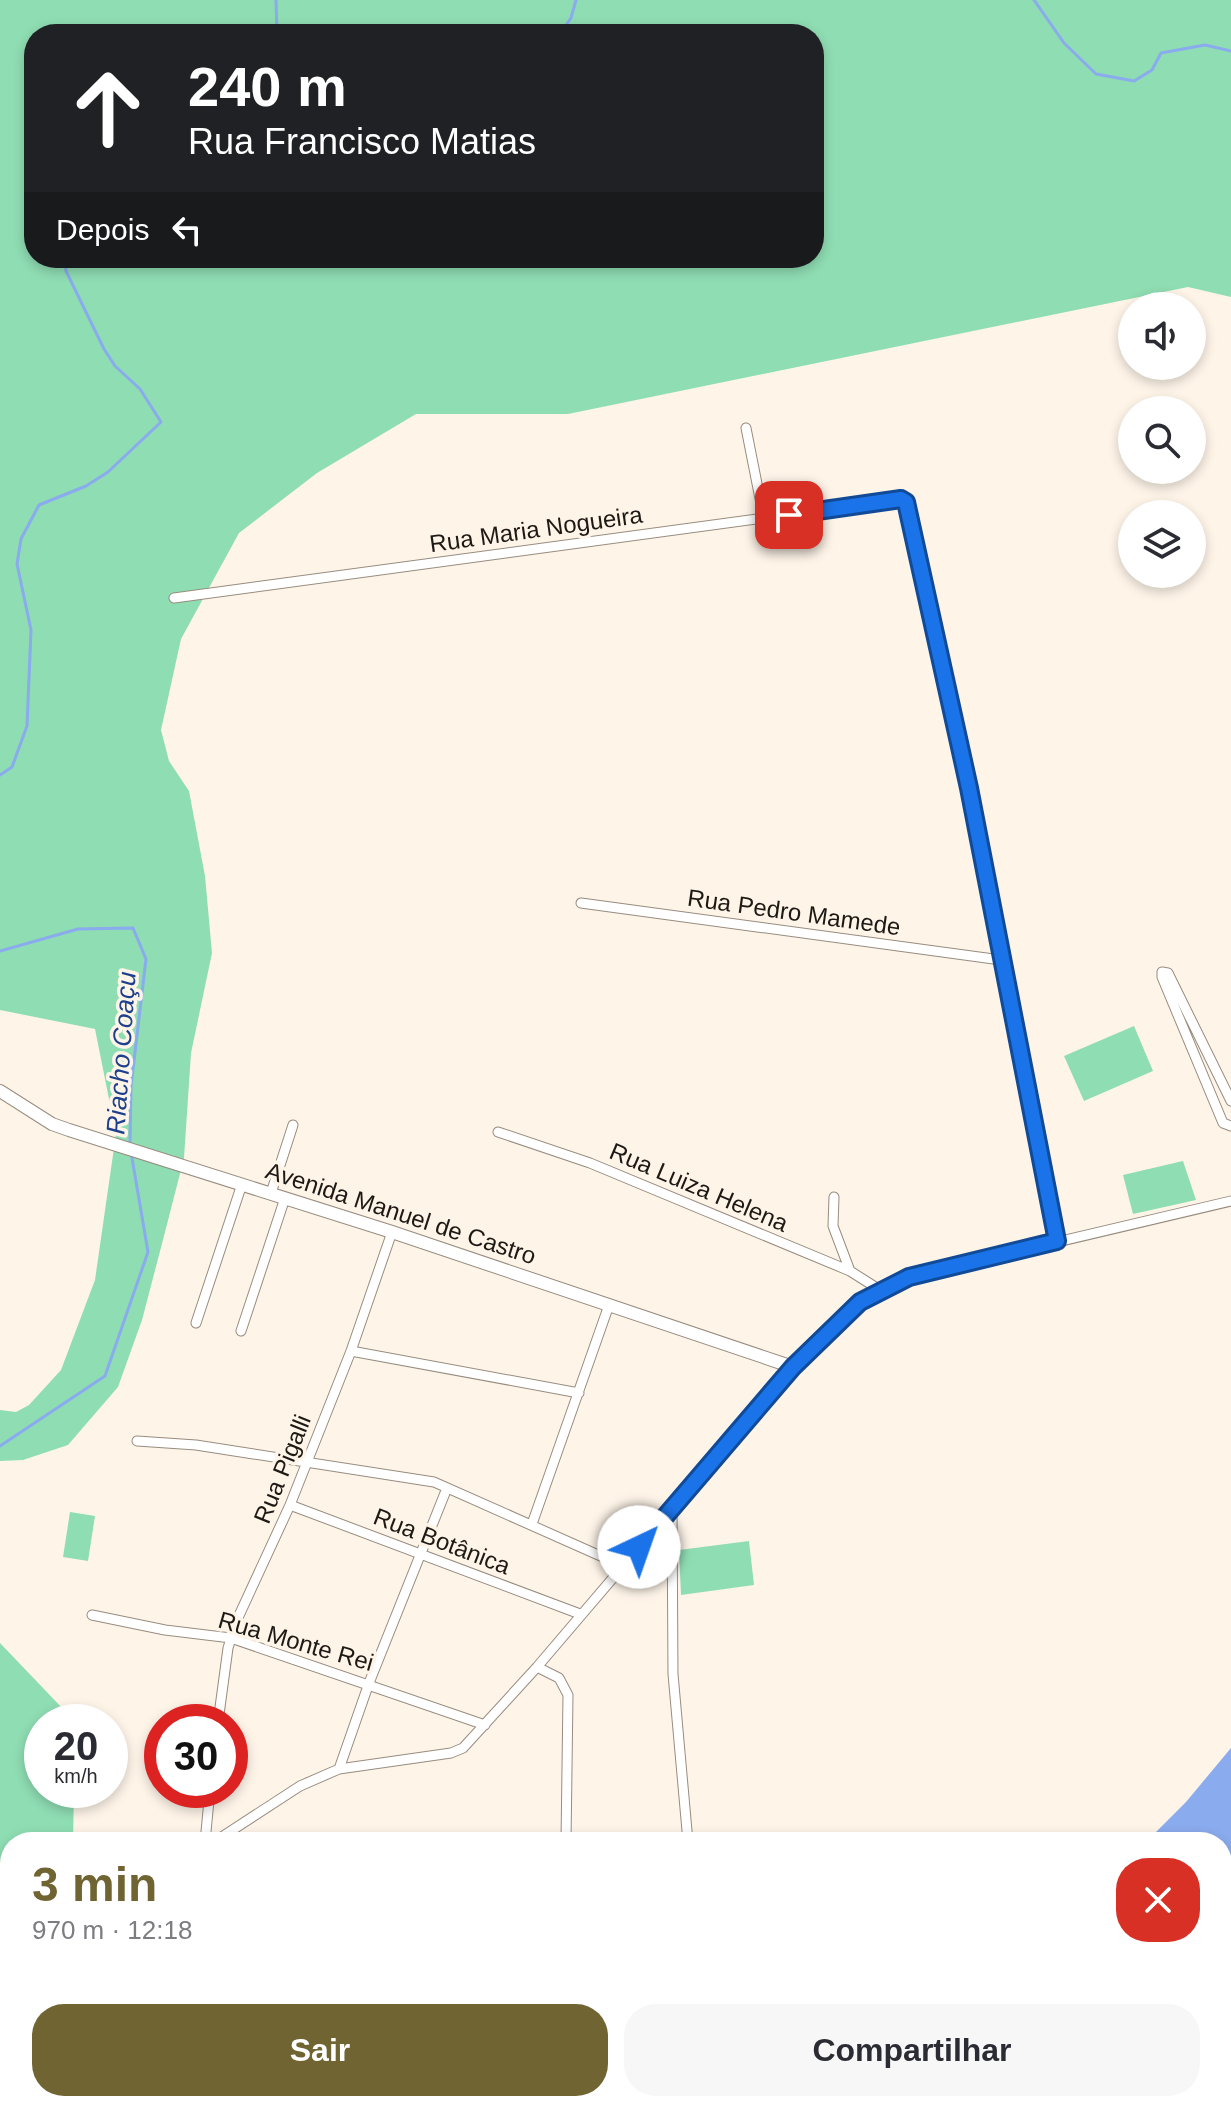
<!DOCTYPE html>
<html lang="pt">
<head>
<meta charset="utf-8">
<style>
  :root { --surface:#fff; --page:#f7f7f7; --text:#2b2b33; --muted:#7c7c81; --accent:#706532 }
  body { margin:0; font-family:Helvetica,sans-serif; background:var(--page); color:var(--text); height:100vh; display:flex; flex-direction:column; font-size:30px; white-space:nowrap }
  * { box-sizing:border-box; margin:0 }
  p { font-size:26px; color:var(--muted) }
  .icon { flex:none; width:44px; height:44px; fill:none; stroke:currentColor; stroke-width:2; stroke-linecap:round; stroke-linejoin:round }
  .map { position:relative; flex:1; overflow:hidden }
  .sheet { position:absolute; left:0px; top:1832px; width:1232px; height:280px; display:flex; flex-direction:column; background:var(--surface); border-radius:32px 32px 0 0; box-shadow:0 4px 12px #0003 }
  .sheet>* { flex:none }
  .hud { position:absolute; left:24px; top:24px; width:800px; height:244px; border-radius:32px; box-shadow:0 4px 12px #0003; background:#202124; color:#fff; overflow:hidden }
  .tools { position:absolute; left:1118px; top:292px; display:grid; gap:16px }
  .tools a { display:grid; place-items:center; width:88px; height:88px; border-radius:50%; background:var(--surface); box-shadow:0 4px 12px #0003; font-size:40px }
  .speed { position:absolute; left:24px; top:1704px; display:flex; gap:16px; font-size:40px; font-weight:700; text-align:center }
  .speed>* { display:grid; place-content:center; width:104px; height:104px; border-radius:50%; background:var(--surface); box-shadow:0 4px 12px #0003; line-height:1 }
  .speed small { font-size:20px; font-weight:400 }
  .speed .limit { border:12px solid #d22; background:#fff; color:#111 }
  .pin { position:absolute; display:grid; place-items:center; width:68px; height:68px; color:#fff; margin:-34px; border-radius:16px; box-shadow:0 4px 12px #0006 }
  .me { position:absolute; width:88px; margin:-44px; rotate:42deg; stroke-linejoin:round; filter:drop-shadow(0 0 6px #0008) }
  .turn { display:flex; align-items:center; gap:28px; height:168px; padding:0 32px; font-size:36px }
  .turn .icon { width:104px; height:104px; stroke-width:2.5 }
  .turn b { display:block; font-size:56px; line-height:68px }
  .then { display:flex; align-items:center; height:76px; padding:0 32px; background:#0003; gap:16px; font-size:30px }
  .round { display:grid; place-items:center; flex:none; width:84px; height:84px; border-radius:32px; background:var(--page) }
  .headline { display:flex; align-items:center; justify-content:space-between; height:136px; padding:0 32px }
  h1 { font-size:48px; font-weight:800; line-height:60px; color:var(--accent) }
  .cta { display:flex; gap:16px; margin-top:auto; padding:16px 32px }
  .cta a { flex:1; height:92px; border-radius:32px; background:var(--accent); color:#fff; font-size:32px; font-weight:800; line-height:92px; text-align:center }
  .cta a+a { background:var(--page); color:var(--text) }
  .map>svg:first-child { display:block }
  .green { fill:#8fddb3; fill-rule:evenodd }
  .water { fill:#8aabed }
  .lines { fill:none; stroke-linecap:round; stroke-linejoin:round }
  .stream { stroke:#8aabed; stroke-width:3 }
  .minor-casing { stroke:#988c7f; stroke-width:11 }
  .tertiary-casing { stroke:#988c7f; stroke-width:14 }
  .minor { stroke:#fff; stroke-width:9 }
  .tertiary { stroke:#fff; stroke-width:12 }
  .route-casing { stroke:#114b97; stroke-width:20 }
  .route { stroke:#1a73e8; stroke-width:14 }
  .labels { text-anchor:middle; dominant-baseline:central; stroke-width:7; stroke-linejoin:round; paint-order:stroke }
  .street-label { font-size:24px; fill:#1d1914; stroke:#fef4e8 }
  .water-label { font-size:26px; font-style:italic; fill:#1e408c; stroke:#fef4e8 }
</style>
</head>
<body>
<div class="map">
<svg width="1231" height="2112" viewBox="0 0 1231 2112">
  <rect width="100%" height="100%" fill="#fef4e8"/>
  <!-- green -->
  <path class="green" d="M0,0H1231V297L1188,287L568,414H416L317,473L239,533L181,639L161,730L169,761L189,791L205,876L212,953L191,1053L184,1158L164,1236L142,1320L118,1387L68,1445L23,1460L0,1461V1410L16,1412L29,1405L61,1370L95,1280L116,1134L95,1029L0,1010ZM34,34H814V258H34Z
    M1134,1026L1153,1071L1084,1101L1064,1056Z
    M1183,1161L1196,1200L1133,1214L1123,1175Z
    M70,1512L95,1516L88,1561L63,1557Z
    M749,1541L754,1585L681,1595L679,1550Z
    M0,1643L65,1711L68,1722H42V1790H74L73,1842H10V2102H30L26,2112H0Z"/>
  <!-- water -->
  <path class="water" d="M1231,1748V1920L1222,1960V1842H1146L1186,1802Z
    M30,2102H715L738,2112H26Z
    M944,2102H1187L1180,2112H935Z"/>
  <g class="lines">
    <!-- stream -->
    <path class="stream" d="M276,0L277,34
      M1034,0L1064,43L1096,74L1134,81L1152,70L1161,53L1205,45L1231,51
      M560,34L571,18L576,0
      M173,258L184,264L209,258
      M0,775L12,767L27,726L31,630L17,564L21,539L39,505L86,486L108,472L161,422L140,389L115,366L104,349L66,271L65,258
      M0,951L78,929L133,928L146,959L131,1086L130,1144
      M0,1446L105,1376L148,1252L131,1152"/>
    <!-- minor casing -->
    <g class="minor-casing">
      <path id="minor" d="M746,428L764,519
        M174,598L904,499L969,788L1057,1241
        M581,903L1001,960
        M1231,1101L1168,973L1162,972V977L1223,1123L1231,1126
        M498,1132L590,1163L850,1271L880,1290
        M271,1193L293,1125
        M834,1197L833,1226L850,1271
        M196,1323L242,1184
        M241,1331L285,1198
        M351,1351L579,1393
        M137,1441L196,1445L434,1482L623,1566
        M290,1505L580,1614
        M672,1510L673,1674L688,1842
        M532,1524L609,1305
        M92,1615L165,1630L231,1638L485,1725
        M537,1667L559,1678L568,1695L566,1842
        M218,1722L228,1648L236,1622L290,1505L351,1351L392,1232
        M339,1769L369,1683L447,1488
        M205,1842L210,1790
        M214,1842L300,1786L339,1769L451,1753L463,1748L537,1667L793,1367L855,1306L880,1290L909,1277L1231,1201"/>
    </g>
    <!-- tertiary casing -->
    <g class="tertiary-casing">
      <path id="tertiary" d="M0,1091L52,1124L69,1130L392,1232L793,1367"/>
    </g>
    <!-- minor -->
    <use href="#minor" class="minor"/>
    <!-- tertiary -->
    <use href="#tertiary" class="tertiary"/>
  </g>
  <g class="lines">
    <!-- route casing -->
    <g class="route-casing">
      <path id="route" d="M639,1547L793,1367L860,1302L909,1277L1057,1241L969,788L906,502L901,499L789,515"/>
    </g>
    <!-- route -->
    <use href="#route" class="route"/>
  </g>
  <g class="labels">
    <!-- street labels -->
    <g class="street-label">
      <text transform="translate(536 529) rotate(-8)">Rua Maria Nogueira</text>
      <text transform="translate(794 912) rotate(8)">Rua Pedro Mamede</text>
      <text transform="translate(699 1187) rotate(23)">Rua Luiza Helena</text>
      <text transform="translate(401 1213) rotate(18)">Avenida Manuel de Castro</text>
      <text transform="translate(282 1469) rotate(-68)">Rua Pigalli</text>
      <text transform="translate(442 1541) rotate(21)">Rua Botânica</text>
      <text transform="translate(296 1641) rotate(16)">Rua Monte Rei</text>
    </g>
    <!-- water labels -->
    <g class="water-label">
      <text transform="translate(121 1053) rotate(-86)">Riacho Coaçu</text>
    </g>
  </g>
</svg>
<div class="tools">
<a><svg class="icon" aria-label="sound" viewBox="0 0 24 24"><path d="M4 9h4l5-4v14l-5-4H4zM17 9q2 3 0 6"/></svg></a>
<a><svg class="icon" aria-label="search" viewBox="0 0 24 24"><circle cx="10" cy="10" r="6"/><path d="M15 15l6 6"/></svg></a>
<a><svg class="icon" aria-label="layers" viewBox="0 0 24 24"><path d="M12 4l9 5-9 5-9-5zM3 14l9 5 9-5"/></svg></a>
</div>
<div class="speed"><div>20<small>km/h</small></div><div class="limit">30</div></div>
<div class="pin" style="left:789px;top:515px;background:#d93025"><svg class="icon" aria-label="arrive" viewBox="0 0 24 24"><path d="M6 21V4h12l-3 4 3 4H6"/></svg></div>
<svg class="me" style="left:639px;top:1547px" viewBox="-20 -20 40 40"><circle r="19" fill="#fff"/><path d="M0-13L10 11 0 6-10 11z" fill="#1a73e8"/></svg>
<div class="hud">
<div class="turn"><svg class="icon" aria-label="ahead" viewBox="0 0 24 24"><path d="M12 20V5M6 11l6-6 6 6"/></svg><div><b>240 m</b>Rua Francisco Matias</div></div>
<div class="then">Depois<svg class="icon" aria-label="left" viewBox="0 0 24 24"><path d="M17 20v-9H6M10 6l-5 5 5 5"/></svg></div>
</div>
<section class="sheet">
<div class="headline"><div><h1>3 min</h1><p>970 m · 12:18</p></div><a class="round" style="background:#d93025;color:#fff"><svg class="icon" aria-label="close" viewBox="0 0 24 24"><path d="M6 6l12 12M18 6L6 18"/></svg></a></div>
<div class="cta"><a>Sair</a><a>Compartilhar</a></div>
</section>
</div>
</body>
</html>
